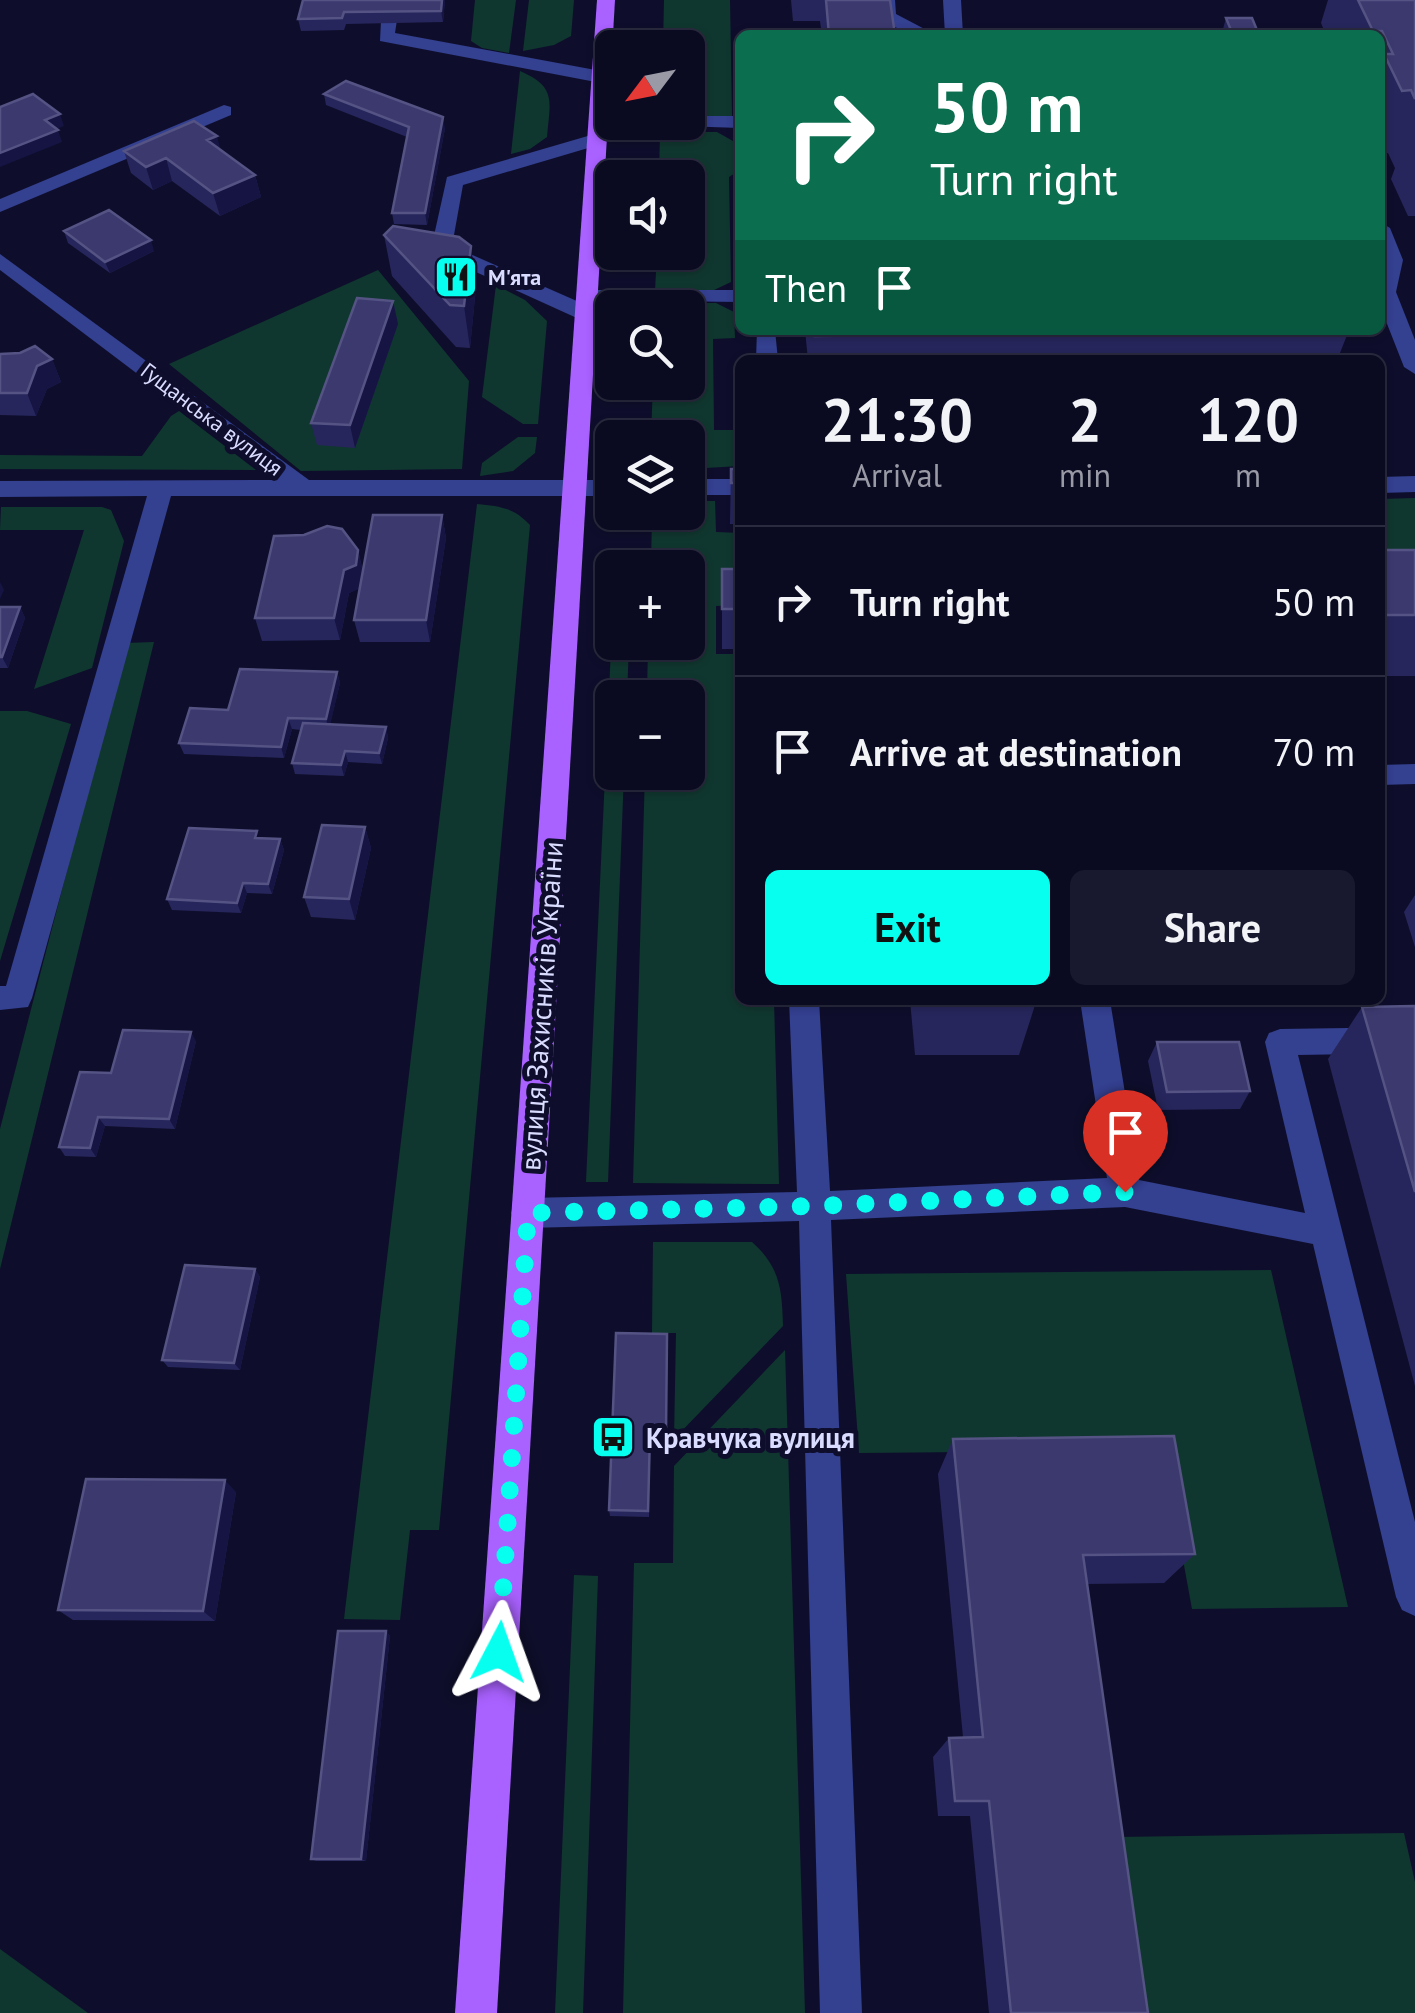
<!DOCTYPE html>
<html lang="en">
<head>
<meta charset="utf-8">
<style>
  :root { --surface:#0a0a21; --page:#18182e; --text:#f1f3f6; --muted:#999aa5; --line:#2a2b3f; --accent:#06ffee }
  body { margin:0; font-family:"PT Sans",sans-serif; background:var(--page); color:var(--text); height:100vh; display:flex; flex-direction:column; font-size:38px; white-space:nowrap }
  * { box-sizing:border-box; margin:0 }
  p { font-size:32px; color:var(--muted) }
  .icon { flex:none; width:55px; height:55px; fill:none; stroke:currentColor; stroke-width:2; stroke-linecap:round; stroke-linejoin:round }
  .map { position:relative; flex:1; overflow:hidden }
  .details { position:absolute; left:735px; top:355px; width:650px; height:650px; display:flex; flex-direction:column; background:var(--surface); border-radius:15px; box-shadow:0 2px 8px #0004,0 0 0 2px var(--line) }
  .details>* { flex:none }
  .banner { position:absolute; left:735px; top:30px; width:650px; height:305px; border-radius:15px; box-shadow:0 2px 8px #0004,0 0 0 2px var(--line); background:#0b6e4f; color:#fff; overflow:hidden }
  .needle { width:65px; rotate:238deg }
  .tools { position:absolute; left:595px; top:30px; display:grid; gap:20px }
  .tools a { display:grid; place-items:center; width:110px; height:110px; border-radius:15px; background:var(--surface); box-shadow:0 2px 8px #0004,0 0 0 2px var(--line); font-size:50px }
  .pin { position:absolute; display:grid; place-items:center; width:85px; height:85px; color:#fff; margin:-102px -42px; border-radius:50% 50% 50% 0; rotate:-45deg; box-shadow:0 0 10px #0007 }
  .pin .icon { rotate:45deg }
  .me { position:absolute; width:110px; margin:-55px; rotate:4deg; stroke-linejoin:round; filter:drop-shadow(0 0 8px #0008) }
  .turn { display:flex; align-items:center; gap:35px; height:210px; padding:0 30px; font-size:45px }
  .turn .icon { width:130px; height:130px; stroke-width:2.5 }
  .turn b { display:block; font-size:70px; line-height:85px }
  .then { display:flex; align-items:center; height:95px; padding:0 30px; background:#0003; gap:20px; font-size:38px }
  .eta { display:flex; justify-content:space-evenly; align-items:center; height:170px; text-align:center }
  .eta b { font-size:60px; font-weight:800; line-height:70px }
  .action { display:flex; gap:20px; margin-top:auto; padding:20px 30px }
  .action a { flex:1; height:115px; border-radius:15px; background:var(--accent); color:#111; font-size:40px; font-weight:800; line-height:115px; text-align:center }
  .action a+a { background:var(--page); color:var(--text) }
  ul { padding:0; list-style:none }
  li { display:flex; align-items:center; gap:30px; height:150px; padding:0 30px; border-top:2px solid var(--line) }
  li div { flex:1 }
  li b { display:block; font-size:38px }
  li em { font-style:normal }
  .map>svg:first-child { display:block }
  .green { fill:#10372f }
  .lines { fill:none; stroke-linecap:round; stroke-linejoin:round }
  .minor { fill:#344090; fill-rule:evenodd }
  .major { fill:#a961ff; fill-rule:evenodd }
  .wall { fill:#27265c }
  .shaded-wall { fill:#151442 }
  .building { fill:#3b396e; stroke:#545384; stroke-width:2.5 }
  .route { stroke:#06ffee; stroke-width:18; stroke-dasharray:0 32.4 }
  .labels { text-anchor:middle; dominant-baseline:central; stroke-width:10; stroke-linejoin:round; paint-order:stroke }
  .far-poi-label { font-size:22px; font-weight:bold; fill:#dadcff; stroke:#0e0e2c; text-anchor:start }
  .far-street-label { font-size:22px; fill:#dadcff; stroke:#0e0e2c }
  .street-label { font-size:28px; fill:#dadcff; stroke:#0e0e2c }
  .poi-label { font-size:28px; font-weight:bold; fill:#dadcff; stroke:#0e0e2c; text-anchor:start }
</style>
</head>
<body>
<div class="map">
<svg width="1415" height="2013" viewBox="0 0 1415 2013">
  <rect width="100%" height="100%" fill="#0e0e2c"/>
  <!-- green -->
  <path class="green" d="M475,0H516L509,53L482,48L471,41Z
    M529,0H574L571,36L554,45L523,51Z
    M664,0H730L732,116H688V48L663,47Z
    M520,71C557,87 550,101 547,137L530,149L511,154Z
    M660,132H717L740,145V170L729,177L731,282L712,291H655L657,253L688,252V178L659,177Z
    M378,270L469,381L462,469L301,471L169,364Z
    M496,285L525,300L547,321L538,424H523L482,397Z
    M655,303H716L734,312L735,338L713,339L714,430H740V466L688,469V438H651L653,383L688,382V308L655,307Z
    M179,411L256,470L0,469V455L142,456L171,416Z
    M518,437H537L535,453L513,471L480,476L482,463Z
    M1415,498V612H1380V499Z
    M688,501H715L716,532L740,533V605L716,606V654H740V1000H774L779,1184L633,1183L645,773L688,772V698L647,697L648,643L688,642V568L651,567L652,513L688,512Z
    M477,504C500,506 514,508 530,525L439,1530H410L400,1620L344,1619Z
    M1,507H102L111,510L124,541L92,668L34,689L84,530H0Z
    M612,627V642L629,643L627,697L612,698V772L624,773L608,1182H586Z
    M154,642L0,1269V1129L126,643Z
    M0,711H27L71,724L0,961Z
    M653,1242H752C780,1267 782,1289 783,1326L674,1439L676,1333H652Z
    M1271,1270L1348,1607L1192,1609L1163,1450L859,1453L846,1274Z
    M785,1350L805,2013H623L634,1563H673L674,1466Z
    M574,1575L598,1576L583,2013H555Z
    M1404,1833L1415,1882V2013H1143L1118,1837Z
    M0,1949L88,2013H0Z"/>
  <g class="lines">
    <!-- minor -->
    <path class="minor" d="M382,0H400L395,33L601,71L610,77L601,83L380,41Z
      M877,0H895L896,14L936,35H912L882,21Z
      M943,0H961L963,35H945Z
      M224,105L231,107V115L0,212V199Z
      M688,116H740V128L681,126L679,122H688Z
      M598,133L608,139L605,143L463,185L452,246L595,309L598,314L595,319H579L434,253L431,249L447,177Z
      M1380,222L1390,228L1403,260L1396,292L1415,340V374L1404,367L1380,306Z
      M0,254L309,480H612V496H171L32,998L28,1007L0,1010V986H6L147,496L0,497V481L278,480L0,270Z
      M588,290H740V302L581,300L577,296Z
      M757,330H775L778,360H756Z
      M1415,476V492L1380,493V477Z
      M688,479H740V495H688Z
      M1415,764V784L1380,785V765Z
      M789,1000H819L830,1191L1107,1178L1080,1000H1110L1139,1180L1305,1213L1265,1042L1269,1033L1280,1029L1415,1027V1053L1298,1055L1415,1522V1616L1402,1610L1396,1597L1313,1244L1125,1207L831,1220L862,2013H820L799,1221L527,1228L515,1223L511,1213L515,1203L527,1198L797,1192Z"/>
    <!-- major -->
    <path class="major" d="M597,0H615L497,2013H455Z"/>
  </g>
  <!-- wall -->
  <path class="wall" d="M303,0H445L443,22L346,24L344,30L301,31L298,19Z
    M791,0H890L895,35H822L820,21H793Z
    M1328,0H1415V216H1408L1391,179L1395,168L1388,153L1380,154V35H1326L1321,23Z
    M1226,18L1259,35H1225L1223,29Z
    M324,94L445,128L427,225L394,224L392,213L407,137L326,105Z
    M220,149L255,175L261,197L220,216L172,181L153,190L131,173L124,151Z
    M64,231L154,251L110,273L68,243Z
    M384,235L471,246L476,287L470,348L456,347L392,276Z
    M393,301L398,324L355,448L317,445L311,423Z
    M805,330H1349L1338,358L1051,360H808Z
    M0,354L52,359L61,382L47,389L36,416L0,415Z
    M731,469H740V524H730Z
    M442,515L446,538L430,642H360L354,620L360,588L349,593L340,640L262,641L255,618L358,550L363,572Z
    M1380,550H1415V676H1380Z
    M722,569H740V649H722Z
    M0,607H20L25,618L8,668H0Z
    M337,672L340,683L330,724L386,727L388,738L382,764L348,762L344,776L295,774L292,763L301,730L292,729L284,758L184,754L179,743L228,710Z
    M365,827L371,848L355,920L311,917L304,897Z
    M260,838L280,839L284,850L272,894L247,893L241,913L172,910L167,899Z
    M1415,895V947L1404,912Z
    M910,1000H1036V1002L1019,1055H915Z
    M1415,1006V1386L1328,1059L1362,1007Z
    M196,1041L175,1129L105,1126L96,1157L65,1156L59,1147L111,1073Z
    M1157,1042L1250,1091L1240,1109L1158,1110L1148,1061Z
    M255,1269L260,1277L240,1370L168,1367L162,1360Z
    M668,1341L666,1440L650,1439L649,1517L610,1516L609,1510Z
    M953,1439L1195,1554L1164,1583L1087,1584L1148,2013H989L970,1816H938L933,1757L949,1738L963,1737L938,1474Z
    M236,1492L215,1621L73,1620L58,1610Z
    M386,1631L390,1636L366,1861H316L311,1859Z"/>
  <!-- shaded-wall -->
  <path class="shaded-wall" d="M442,0H445L443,22L441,11Z
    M60,114L64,126L49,132L45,120Z
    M443,117L445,128L427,225L425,213Z
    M58,130L62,142L0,167V153Z
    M217,136L223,159L207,140Z
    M166,158L172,181L153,190L146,167Z
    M255,175L261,197L220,216L213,193Z
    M151,240L154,251L110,273L105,262Z
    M471,246L476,287L470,348L464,306Z
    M393,301L398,324L355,448L350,425Z
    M52,359L61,382L47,389L36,416L27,393L37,366Z
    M442,515L446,538L430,642L426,620Z
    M358,550L363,573L361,588L349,593L340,640L334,618L344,570Z
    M0,582L4,590L0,599Z
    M20,607L25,618L8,668L2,657Z
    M337,672L340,683L329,730L326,719Z
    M288,718L292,729L284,758L281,747Z
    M386,727L388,738L382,764L379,753Z
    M345,751L348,762L344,776L341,765Z
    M365,827L371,848L355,920L349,899Z
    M280,839L284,850L272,894L268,884Z
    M243,883L247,893L241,913L237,903Z
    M191,1032L196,1041L175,1129L169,1119Z
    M98,1117L105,1126L96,1157L90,1148Z
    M255,1269L260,1277L240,1370L234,1363Z
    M225,1480L236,1492L215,1621L203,1611Z
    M386,1631L390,1636L366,1861L361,1859Z"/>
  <!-- building -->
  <path class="building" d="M303,0H442L441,11L344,12L342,18L298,19Z
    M826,0H890L895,35H829Z
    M1358,0H1415V99L1411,90L1402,91L1384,54H1393L1382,31H1373Z
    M1226,18H1252L1259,35H1233Z
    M346,81L443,117L425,213H392L409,127L324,94Z
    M33,94L60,114L45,120L58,130L0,153V107Z
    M194,121L217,136L207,140L255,175L213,193L166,158L146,167L124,151Z
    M109,210L151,240L105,262L64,231Z
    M393,226L459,237L471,246L464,306L450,305L384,235Z
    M357,298L393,301L350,425L311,423Z
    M815,330H1056L1057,333L815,336Z
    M35,346L52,359L37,366L27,393H0V354L20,353Z
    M731,469H740V483H731Z
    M373,515H442L426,620H354Z
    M327,526L342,529L358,550L356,565L344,570L334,618H255L274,536L304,535Z
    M1380,550H1415V615H1380Z
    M722,569H740V609H722Z
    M0,607H20L2,657H0Z
    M240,669L337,672L326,719L288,718L281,747L179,743L190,708L228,710Z
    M303,723L386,727L379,753L345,751L341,765L292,763Z
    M322,825L365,827L349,899L304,897Z
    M189,828L257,831L255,838L280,839L268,884L243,883L237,903L167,899Z
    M926,1000H1036V1002L926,1003Z
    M1415,1006V1192L1362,1007Z
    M123,1030L191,1032L169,1119L98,1117L90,1148L59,1147L80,1072L111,1073Z
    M1157,1042H1239L1250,1091L1167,1092Z
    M185,1265L255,1269L234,1363L162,1360Z
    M616,1333L667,1334L666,1433H650L648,1511L609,1510Z
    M1174,1436L1195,1554L1083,1555L1148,2013H1011L989,1801H955L949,1738L983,1737L953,1439Z
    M86,1479L225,1480L203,1611L58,1610Z
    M338,1631H386L361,1859H311Z"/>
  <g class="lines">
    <!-- route -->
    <path class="route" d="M499,1652L528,1213L814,1206L1125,1192"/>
  </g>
  <!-- icons -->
  <defs>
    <g id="restaurant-square" transform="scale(2.25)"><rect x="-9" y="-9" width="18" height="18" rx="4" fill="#06ffee" stroke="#0e0e2c"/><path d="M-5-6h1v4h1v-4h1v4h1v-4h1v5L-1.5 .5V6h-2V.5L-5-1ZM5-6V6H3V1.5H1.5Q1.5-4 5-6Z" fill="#111"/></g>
    <g id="bus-square" transform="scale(2.25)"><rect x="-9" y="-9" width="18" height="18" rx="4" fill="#06ffee" stroke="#0e0e2c"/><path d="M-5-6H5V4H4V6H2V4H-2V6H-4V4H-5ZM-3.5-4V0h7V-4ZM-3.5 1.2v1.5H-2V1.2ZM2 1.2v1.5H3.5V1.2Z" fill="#111"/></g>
  </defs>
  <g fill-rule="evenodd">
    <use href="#restaurant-square" x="456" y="277"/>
    <use href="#bus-square" x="613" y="1437"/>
  </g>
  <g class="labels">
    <!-- far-poi labels -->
    <g class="far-poi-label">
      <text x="488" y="277">М'ята</text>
    </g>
    <!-- far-street labels -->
    <g class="far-street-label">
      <text transform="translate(212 419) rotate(37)">Гущанська вулиця</text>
    </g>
    <!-- street labels -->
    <g class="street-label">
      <text transform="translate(541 1006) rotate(-86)">вулиця Захисників України</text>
    </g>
    <!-- poi labels -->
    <g class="poi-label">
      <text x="646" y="1437">Кравчука вулиця</text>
    </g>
  </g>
</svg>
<div class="tools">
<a><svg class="needle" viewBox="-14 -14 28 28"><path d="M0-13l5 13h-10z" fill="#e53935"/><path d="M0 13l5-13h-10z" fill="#999aa5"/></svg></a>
<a><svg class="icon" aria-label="sound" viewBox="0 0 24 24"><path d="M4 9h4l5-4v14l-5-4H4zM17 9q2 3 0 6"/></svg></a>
<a><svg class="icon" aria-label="search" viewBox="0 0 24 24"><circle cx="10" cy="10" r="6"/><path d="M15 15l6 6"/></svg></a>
<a><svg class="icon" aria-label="layers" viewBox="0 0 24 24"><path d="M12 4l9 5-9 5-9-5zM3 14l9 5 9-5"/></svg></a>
<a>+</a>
<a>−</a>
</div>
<div class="pin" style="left:1125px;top:1192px;background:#d93025"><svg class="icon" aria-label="arrive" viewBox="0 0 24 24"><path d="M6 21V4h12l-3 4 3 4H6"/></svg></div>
<svg class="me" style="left:499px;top:1652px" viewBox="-20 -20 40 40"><path d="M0-17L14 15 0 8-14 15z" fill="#06ffee" stroke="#fff" stroke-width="4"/></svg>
<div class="banner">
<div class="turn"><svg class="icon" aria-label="right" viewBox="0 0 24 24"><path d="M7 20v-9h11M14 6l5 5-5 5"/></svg><div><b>50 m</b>Turn right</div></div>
<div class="then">Then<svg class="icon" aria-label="arrive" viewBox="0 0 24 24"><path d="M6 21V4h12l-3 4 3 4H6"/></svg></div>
</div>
<section class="details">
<div class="eta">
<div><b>21:30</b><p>Arrival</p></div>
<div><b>2</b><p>min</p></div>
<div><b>120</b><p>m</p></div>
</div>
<ul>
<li><svg class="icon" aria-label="right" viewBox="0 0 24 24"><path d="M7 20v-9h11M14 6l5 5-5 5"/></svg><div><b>Turn right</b></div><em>50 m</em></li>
<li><svg class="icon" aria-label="arrive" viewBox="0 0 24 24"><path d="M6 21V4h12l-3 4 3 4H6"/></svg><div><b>Arrive at destination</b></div><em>70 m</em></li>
</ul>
<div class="action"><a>Exit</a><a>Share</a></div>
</section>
</div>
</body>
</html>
